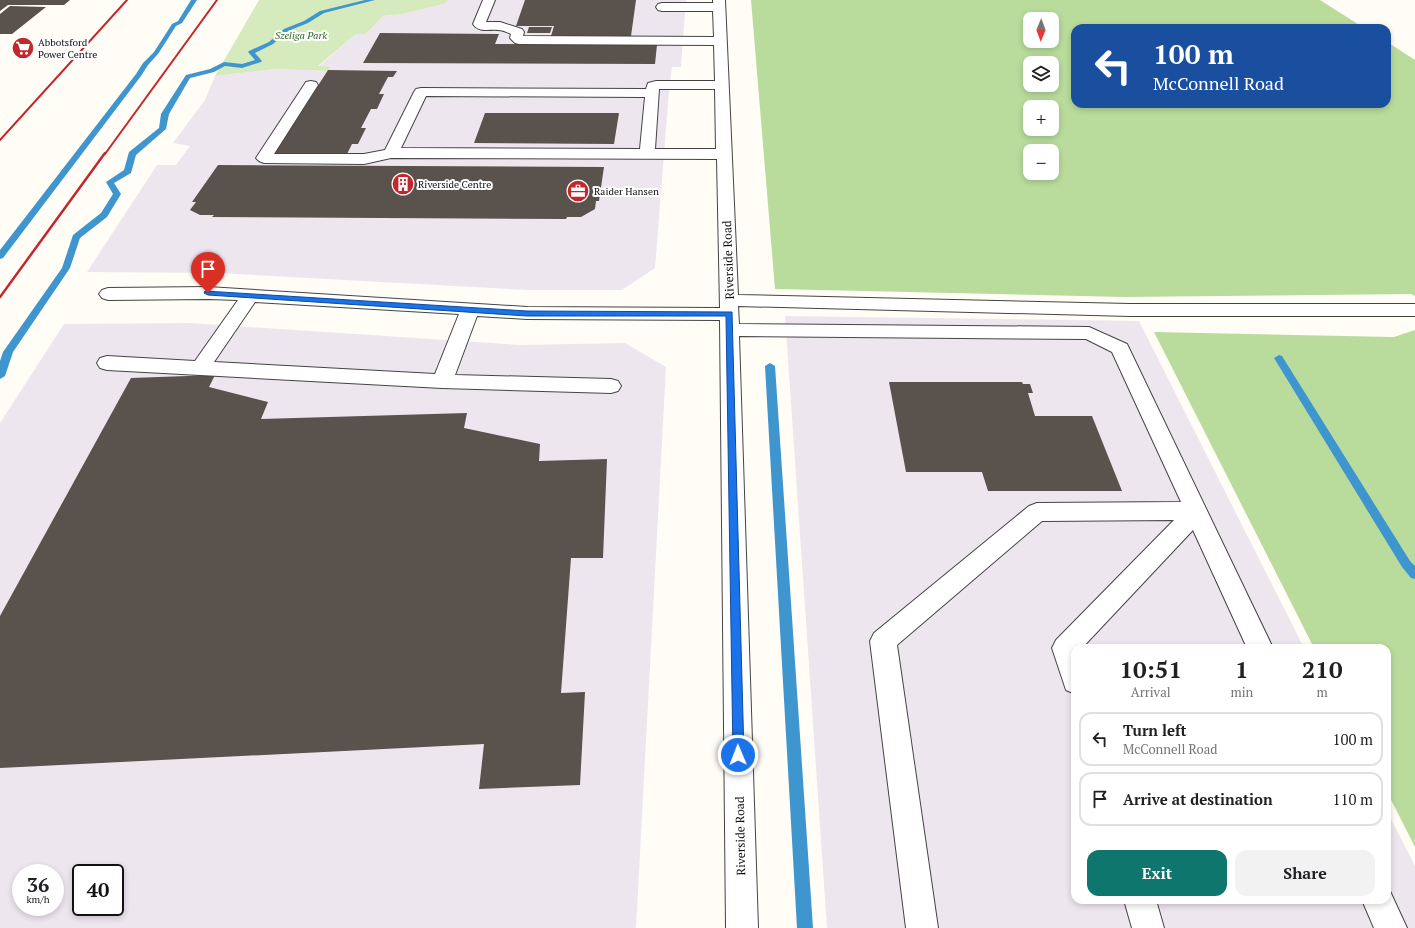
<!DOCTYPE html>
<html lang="en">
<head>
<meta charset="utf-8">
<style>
  :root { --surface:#fff; --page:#f2f2f2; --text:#202124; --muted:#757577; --line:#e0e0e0; --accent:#0f766e }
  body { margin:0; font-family:"PT Serif",serif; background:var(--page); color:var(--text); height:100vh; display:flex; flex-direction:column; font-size:15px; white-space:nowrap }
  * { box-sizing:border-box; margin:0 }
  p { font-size:13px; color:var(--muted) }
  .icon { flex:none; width:22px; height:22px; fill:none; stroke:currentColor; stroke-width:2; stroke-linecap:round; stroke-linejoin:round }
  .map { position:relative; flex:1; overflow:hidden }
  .drawer { position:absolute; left:1071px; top:644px; width:320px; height:260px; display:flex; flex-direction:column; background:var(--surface); border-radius:12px; box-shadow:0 2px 6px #0003 }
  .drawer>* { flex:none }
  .hud { position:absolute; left:1071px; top:24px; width:320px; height:84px; border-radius:12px; box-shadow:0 2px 6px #0003; background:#1a4fa0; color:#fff; overflow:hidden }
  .needle { width:26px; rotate:181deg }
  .buttons { position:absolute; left:1023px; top:12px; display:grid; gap:8px }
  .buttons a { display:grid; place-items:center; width:36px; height:36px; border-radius:8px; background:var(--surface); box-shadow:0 2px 6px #0003; font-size:20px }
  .speed { position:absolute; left:12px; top:864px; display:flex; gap:8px; font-size:20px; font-weight:700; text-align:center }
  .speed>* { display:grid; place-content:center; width:52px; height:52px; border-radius:50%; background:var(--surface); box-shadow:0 2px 6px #0003; line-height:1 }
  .speed small { font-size:10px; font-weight:400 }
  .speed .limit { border:2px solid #111; border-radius:6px; background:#fff; color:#111 }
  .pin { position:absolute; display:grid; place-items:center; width:34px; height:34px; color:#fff; margin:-41px -17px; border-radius:50% 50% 50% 0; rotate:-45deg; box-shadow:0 0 4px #0007 }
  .pin .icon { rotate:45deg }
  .me { position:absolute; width:44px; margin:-22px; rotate:359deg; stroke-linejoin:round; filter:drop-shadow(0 0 3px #0008) }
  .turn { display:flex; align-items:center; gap:14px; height:84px; padding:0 16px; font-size:18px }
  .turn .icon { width:52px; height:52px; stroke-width:2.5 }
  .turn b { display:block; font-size:28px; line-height:34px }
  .eta { display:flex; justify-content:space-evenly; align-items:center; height:68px; text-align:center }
  .eta b { font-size:24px; font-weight:600; line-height:28px }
  .action { display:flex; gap:8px; margin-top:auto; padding:8px 16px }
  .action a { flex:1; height:46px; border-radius:12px; background:var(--accent); color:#fff; font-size:16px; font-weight:600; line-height:46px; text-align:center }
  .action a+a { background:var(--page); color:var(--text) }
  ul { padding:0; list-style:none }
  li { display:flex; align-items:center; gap:12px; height:54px; margin:0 8px 6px; padding:0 8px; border:2px solid var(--line); border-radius:12px }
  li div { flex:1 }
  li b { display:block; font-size:15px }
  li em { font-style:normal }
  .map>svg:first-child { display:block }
  .industrial { fill:#eee6ef; fill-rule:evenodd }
  .green { fill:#d5ebbd }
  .forest { fill:#b9dc9c; fill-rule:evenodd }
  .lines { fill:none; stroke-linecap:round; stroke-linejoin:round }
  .stream { fill:#3f96cf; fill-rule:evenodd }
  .building { fill:#5a524d }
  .minor-casing { stroke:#444; stroke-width:2 }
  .minor { fill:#fff; fill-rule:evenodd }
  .rail-far1 { stroke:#c4262e; stroke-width:2 }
  .rail { stroke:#c4262e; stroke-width:2.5 }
  .route { fill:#1a73e8; stroke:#114b97 }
  .labels { text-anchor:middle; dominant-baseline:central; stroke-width:4; stroke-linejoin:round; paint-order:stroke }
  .far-park-label { font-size:10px; font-style:italic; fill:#2f6b1f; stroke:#fff }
  .far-poi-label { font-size:10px; fill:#111; stroke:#fff; text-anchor:start }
  .street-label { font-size:12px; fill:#111; stroke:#fff }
</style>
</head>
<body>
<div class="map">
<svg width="1415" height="928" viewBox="0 0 1415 928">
  <rect width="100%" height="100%" fill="#fffdf5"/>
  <!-- industrial -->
  <path class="industrial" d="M449,0H686L681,67H672L669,91L655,268L622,290H528L219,273L87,272L157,165H176L190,146L173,143L205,100L215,76L276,69L328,71L318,67L356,34H366L383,16L403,14L444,4Z
    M785,316L1139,321L1304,648H1075V900H1387V811L1415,866V928H827Z
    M190,323L521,345L625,343L666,367L636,928H0V423L64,324ZM21,873H55V907H21ZM81,873H115V907H81Z"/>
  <!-- green -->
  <path class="green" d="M259,0H449L444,4L403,14L383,16L366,34H356L318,66L331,67L328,71L276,69L215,76Z"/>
  <!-- forest -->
  <path class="forest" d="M751,0H1320L1364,28H1075V104H1387V42L1415,60V296L1411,294L1124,297L775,289ZM1030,19H1052V41H1030ZM1030,63H1052V85H1030ZM1030,107H1052V129H1030ZM1030,151H1052V173H1030Z
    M1415,330V847L1387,792V648H1314L1154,332L1394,337Z"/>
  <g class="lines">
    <!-- stream -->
    <path class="stream" d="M191,0H197L182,23L176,26L158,54L148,65L141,76L3,258L0,259V250L136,74L143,63L154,52L172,24L178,21Z
      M365,0H375L324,13L308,23L288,31L273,44L255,53L262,61L261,62L242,68L225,66L214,72L190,78L169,114L166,129L136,155L131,173L114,183L121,194L107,217L80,238L70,268L13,352L5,376L0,379V361L3,352L62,268L73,235L101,213L113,194L106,182L124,170L129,152L159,128L161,114L186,75L210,69L224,62L242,64L255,60L248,52L249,51L269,42L284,29L304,21L320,11Z
      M1279,355L1282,356L1410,561L1415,566V579L1411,578L1402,567L1274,358Z
      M770,363L775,366L813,928H797L765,366Z"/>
  </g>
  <!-- building -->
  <path class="building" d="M0,0H70L64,5H8L0,11Z
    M525,0H636L631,36H551L554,26H516Z
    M10,6L46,7L12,34H0V14Z
    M529,27H552L550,33H527Z
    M380,33L499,34L495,44L657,45L655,64L363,63Z
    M328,70L397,71L393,77H388L379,94H384L377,109H371L361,128H366L358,144H352L347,154L275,153Z
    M485,113H619L614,144L474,143Z
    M218,165L604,167L599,201H596L595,209L581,217H567L566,219L212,217L214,215H200L190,210L196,202H192Z
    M215,375L209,387L268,402L261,419L467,413L464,428L540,444L539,461L607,459L603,558H571L561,693L585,692L580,785L479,789L484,744L0,768V616L131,378Z
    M889,382H1022L1023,384H1030L1033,393H1028L1035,416H1092L1122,491H988L982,472H906Z"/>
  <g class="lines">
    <!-- minor casing -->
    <g class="minor-casing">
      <path id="minor" d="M483,0H495L486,22H500L522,29L524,32L523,36L714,37L713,11H662L658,10L656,7L658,4L662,3H713V0H725L738,295L1130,304H1415V316H1130L738,306L739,324L1089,327L1127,344L1273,648H1247L1193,530L1082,648H1075V694L1066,690L1052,648L1056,640L1174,520L1042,521L897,645L938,928H906L870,641L874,633L1029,506L1037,503L1181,502L1112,352L1086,339L739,336L758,928H726L720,320L527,319L477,316L455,375L611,379L618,381L621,386L618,391L611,393L442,388L107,370L100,368L97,363L100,358L107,356L195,361L238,300L208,299L108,300L102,298L99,294L102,290L108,288L208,287L527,307L720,308L717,159L391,158L364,164L264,163L259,161L256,158L306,82L311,81L316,82L318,85L274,154H364L385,150L414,92L416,89L421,88L646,89L648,83L656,81H715L714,45L519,44L515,43L510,38L511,34C507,32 502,30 498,30C489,29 479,33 473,24ZM659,89H715L716,149H655ZM426,96L645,97L640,149L401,148ZM255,302L459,314L435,374L214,362Z
        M1387,888L1389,889L1407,928H1374L1362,900H1387Z
        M1124,900H1156L1164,928H1132Z"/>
    </g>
    <!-- minor -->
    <use href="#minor" class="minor"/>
    <!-- rail-far1 -->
    <path class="rail-far1" d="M0,140L127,0
      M105,154L217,0"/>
    <!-- rail -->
    <path class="rail" d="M0,297L105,153"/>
  </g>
  <!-- route -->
  <path class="route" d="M205,291L527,311L732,312L744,755L743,759L738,760L734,759L733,755L726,316H527L208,295L204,293Z"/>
  <!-- icons -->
  <defs>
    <g id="supermarket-disc" transform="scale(1.15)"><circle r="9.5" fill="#c4262e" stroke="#fff"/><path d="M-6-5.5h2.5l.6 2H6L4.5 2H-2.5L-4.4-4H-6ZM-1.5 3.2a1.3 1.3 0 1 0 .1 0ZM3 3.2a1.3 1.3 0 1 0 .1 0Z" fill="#fff"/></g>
    <g id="building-disc" transform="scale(1.15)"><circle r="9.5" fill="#c4262e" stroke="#fff"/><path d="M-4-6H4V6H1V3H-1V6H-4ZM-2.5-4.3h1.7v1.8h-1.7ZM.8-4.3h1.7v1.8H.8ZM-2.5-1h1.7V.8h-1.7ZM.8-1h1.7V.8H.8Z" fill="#fff"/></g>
    <g id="office-disc" transform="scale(1.15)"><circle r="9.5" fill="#c4262e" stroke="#fff"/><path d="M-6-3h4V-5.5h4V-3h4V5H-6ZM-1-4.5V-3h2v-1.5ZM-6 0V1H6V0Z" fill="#fff"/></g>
  </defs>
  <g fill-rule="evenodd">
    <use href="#supermarket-disc" x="23" y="48"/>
    <use href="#building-disc" x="403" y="184"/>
    <use href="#office-disc" x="578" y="191"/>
  </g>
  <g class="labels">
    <!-- far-park labels -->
    <g class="far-park-label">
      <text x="301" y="35">Szeliga Park</text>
    </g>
    <!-- far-poi labels -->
    <g class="far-poi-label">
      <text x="38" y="42">Abbotsford<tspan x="38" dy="12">Power Centre</tspan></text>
      <text x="418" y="184">Riverside Centre</text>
      <text x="594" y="191">Raider Hansen</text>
    </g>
    <!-- street labels -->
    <g class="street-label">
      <text transform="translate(728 260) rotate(-92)">Riverside Road</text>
      <text transform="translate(740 836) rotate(-91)">Riverside Road</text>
    </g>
  </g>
</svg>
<div class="buttons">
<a><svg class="needle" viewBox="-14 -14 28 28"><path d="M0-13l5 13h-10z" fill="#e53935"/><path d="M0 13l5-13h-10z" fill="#757577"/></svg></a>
<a><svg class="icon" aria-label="layers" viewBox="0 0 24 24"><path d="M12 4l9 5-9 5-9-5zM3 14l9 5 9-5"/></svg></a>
<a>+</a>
<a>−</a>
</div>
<div class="speed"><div>36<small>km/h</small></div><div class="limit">40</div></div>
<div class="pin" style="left:208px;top:293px;background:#d93025"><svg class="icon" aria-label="arrive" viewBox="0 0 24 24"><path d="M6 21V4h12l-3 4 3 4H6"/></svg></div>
<svg class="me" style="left:738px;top:755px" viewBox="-20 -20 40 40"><circle r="17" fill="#1a73e8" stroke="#fff" stroke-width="3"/><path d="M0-11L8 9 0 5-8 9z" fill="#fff"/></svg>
<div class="hud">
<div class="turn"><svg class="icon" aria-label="left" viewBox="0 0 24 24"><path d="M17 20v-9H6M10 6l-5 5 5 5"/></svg><div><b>100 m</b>McConnell Road</div></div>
</div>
<section class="drawer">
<div class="eta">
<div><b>10:51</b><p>Arrival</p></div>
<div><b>1</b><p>min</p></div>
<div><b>210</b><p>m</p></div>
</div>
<ul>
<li><svg class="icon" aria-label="left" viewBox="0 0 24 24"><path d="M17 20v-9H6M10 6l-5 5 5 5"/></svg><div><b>Turn left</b><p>McConnell Road</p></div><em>100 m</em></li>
<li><svg class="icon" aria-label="arrive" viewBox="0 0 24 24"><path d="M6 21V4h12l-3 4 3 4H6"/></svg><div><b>Arrive at destination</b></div><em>110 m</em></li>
</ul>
<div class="action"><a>Exit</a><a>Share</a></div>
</section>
</div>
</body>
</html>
